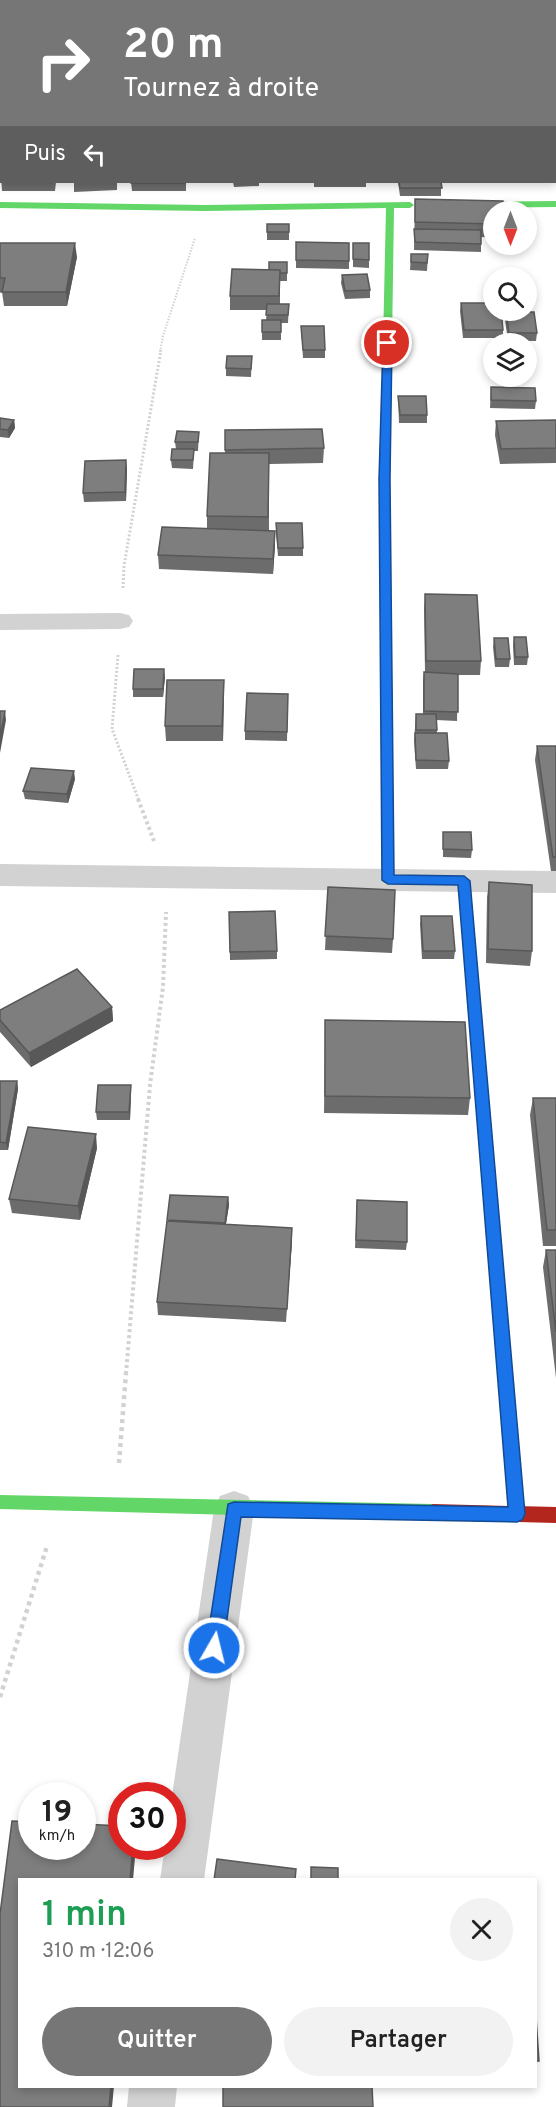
<!DOCTYPE html>
<html lang="fr">
<head>
<meta charset="utf-8">
<style>
  :root { --surface:#fff; --page:#f2f2f2; --text:#222; --muted:#767676; --accent:#767676 }
  body { margin:0; font-family:Overpass,sans-serif; background:var(--page); color:var(--text); height:100vh; display:flex; flex-direction:column; font-size:22px; white-space:nowrap }
  * { box-sizing:border-box; margin:0 }
  p { font-size:20px; color:var(--muted) }
  .icon { flex:none; width:33px; height:33px; fill:none; stroke:currentColor; stroke-width:2; stroke-linecap:round; stroke-linejoin:round }
  .map { position:relative; flex:1; overflow:hidden }
  .drawer { position:absolute; left:18px; top:1878px; width:519px; height:210px; display:flex; flex-direction:column; background:var(--surface); border-radius:0px; box-shadow:0 3px 9px #0003 }
  .drawer>* { flex:none }
  .hud { position:absolute; left:0px; top:0px; width:556px; height:183px; box-shadow:0 3px 9px #0003; background:#767676; color:#fff; overflow:hidden }
  .needle { width:39px; rotate:180deg }
  .controls { position:absolute; left:483px; top:201px; display:grid; gap:12px }
  .controls a { display:grid; place-items:center; width:54px; height:54px; border-radius:50%; background:var(--surface); box-shadow:0 3px 9px #0003; font-size:30px }
  .speed { position:absolute; left:18px; top:1782px; display:flex; gap:12px; font-size:30px; font-weight:700; text-align:center }
  .speed>* { display:grid; place-content:center; width:78px; height:78px; border-radius:50%; background:var(--surface); box-shadow:0 3px 9px #0003; line-height:1 }
  .speed small { font-size:15px; font-weight:400 }
  .speed .limit { border:9px solid #d22; background:#fff; color:#111 }
  .pin { position:absolute; display:grid; place-items:center; width:51px; height:51px; color:#fff; margin:-26px; border:3px solid #fff; border-radius:50%; box-shadow:0 2px 6px #0007 }
  .me { position:absolute; width:66px; margin:-33px; rotate:8deg; stroke-linejoin:round; filter:drop-shadow(0 0 4px #0008) }
  .turn { display:flex; align-items:center; gap:21px; height:126px; padding:0 24px; font-size:27px }
  .turn .icon { width:78px; height:78px; stroke-width:2.5 }
  .turn b { display:block; font-size:42px; line-height:51px }
  .then { display:flex; align-items:center; height:57px; padding:0 24px; background:#0003; gap:12px; font-size:22px }
  .round { display:grid; place-items:center; flex:none; width:63px; height:63px; border-radius:32px; background:var(--page) }
  .headline { display:flex; align-items:center; justify-content:space-between; height:102px; padding:0 24px }
  h1 { font-size:36px; font-weight:600; line-height:45px; color:#1e9e55 }
  .primary-button { display:flex; gap:12px; margin-top:auto; padding:12px 24px }
  .primary-button a { flex:1; height:69px; border-radius:36px; background:var(--accent); color:#fff; font-size:24px; font-weight:600; line-height:69px; text-align:center }
  .primary-button a+a { background:var(--page); color:var(--text) }
  .map>svg:first-child { display:block }
  .lines { fill:none; stroke-linecap:round; stroke-linejoin:round }
  .path-far3 { stroke:#d2d2d2; stroke-width:2; stroke-dasharray:1.5 1.5; stroke-linecap:butt }
  .path-far2 { stroke:#d2d2d2; stroke-width:3; stroke-dasharray:2 2; stroke-linecap:butt }
  .path-far1 { stroke:#d2d2d2; stroke-width:4; stroke-dasharray:3 3; stroke-linecap:butt }
  .path { stroke:#d2d2d2; stroke-width:4.5; stroke-dasharray:4 4; stroke-linecap:butt }
  .street { fill:#d2d2d2; fill-rule:evenodd }
  .fast { fill:#63d668; fill-rule:evenodd }
  .slow { fill:#ff974d; fill-rule:evenodd }
  .jam { fill:#b3261e; fill-rule:evenodd }
  .wall { fill:#6c6c6c }
  .shaded-wall { fill:#585858 }
  .building { fill:#7e7e7e; stroke:#585858; stroke-width:1.5 }
  .route { fill:#1a73e8; stroke:#114b97; stroke-width:1.5 }
</style>
</head>
<body>
<div class="map">
<svg width="556" height="2107" viewBox="0 0 556 2107">
  <rect width="100%" height="100%" fill="#fff"/>
  <g class="lines">
    <!-- path-far3 -->
    <path class="path-far3" d="M160,352L163,336L195,238"/>
    <!-- path-far2 -->
    <path class="path-far2" d="M123,588L124,566L161,350
      M118,655L112,729L139,801"/>
    <!-- path-far1 -->
    <path class="path-far1" d="M138,799L154,841
      M126,1374L150,1085L163,987L166,912"/>
    <!-- path -->
    <path class="path" d="M119,1463L126,1373
      M0,1697L47,1546"/>
    <!-- street -->
    <path class="street" d="M120,613L129,615L133,621L129,627L120,629L0,630V614Z
      M0,864L556,871V893L0,886Z
      M234,1491L248,1496L254,1509L204,1880H160L165,1846H172V1796L214,1509L220,1496Z
      M129,2086H177L175,2107H127Z"/>
    <!-- fast -->
    <path class="fast" d="M556,201V207L459,208L455,205L459,202Z
      M0,202L205,205L410,202L414,205L410,208H394L390,479L394,880L392,883H384L382,880L380,479L386,208L205,211L0,208Z
      M494,1237L499,1239L501,1243L525,1514L523,1519L517,1522L511,1519L509,1514L487,1243L489,1239Z
      M0,1495L433,1504L439,1507L441,1512L439,1517L433,1520L0,1509Z"/>
    <!-- slow -->
    <path class="slow" d="M464,877L470,881L501,1243L499,1247L494,1249L489,1247L487,1243L458,881Z"/>
    <!-- jam -->
    <path class="jam" d="M433,1504L556,1507V1523L433,1520L427,1517L425,1512L427,1507Z"/>
  </g>
  <!-- wall -->
  <path class="wall" d="M555,107H556V157H555Z
    M2,173V182H56L55,191H2L1,177Z
    M74,182H117V190L74,192Z
    M131,182H186V191H132Z
    M233,182H259V186L234,187Z
    M314,182H366V187H314Z
    M398,182H441V196H400Z
    M415,199L494,212V238L481,237V252L414,250Z
    M289,224V240H267V232Z
    M296,242L349,243V269L296,268Z
    M0,243L77,257L67,306H4L2,292L0,293Z
    M353,243L369,260V268L353,267Z
    M411,254H428L427,271L410,270Z
    M287,262V281H280V304H289L288,323H281V340H262V320H266L267,310H230V296L269,270Z
    M342,275L370,290V298L345,299L341,283Z
    M461,303L503,330V338H463L460,311Z
    M506,312L537,333L536,341H508L505,320Z
    M301,326L325,350V358H303Z
    M252,356L251,377L226,376V368Z
    M491,387L536,401L535,409L490,408Z
    M398,396L427,415V423H399Z
    M0,419L14,420L15,428L9,438L0,437Z
    M556,420V463L500,464L495,435L496,421Z
    M225,430L324,448L323,463L269,464V531L275,545L273,574L159,569L158,555L207,529V516L225,453Z
    M199,432L198,451H194L193,469L172,468L171,460L176,449L175,442Z
    M127,468L126,501L84,502L83,493Z
    M276,532L303,548V556H278Z
    M425,594L481,661L480,675H458L457,721L436,720L437,733L449,761L448,769H416L414,741L416,714H423V681L424,672H425L424,608Z
    M514,637L528,657L527,665H514L513,645Z
    M494,638L510,659L509,667H495L493,647Z
    M165,677L163,697H133V689Z
    M224,680L223,741H166L165,726Z
    M288,694L287,741L245,740V731Z
    M537,746H556V871H551L535,760Z
    M75,779L68,803L25,799L23,791Z
    M443,832L472,850L471,858L443,857Z
    M489,882L532,951L530,966L486,963L487,897Z
    M328,887L393,939L392,953L325,950Z
    M229,912L277,951V959L230,960Z
    M421,916L455,951L454,959H422L420,924Z
    M112,1007L113,1021L31,1067L0,1032V1010Z
    M325,1020L470,1098L468,1115L324,1113Z
    M0,1081H17L18,1089L8,1150H0Z
    M131,1085V1092L130,1120H97L96,1112Z
    M533,1098H556V1246H543L530,1115Z
    M97,1148L80,1220L12,1213L9,1199Z
    M228,1197L229,1205L226,1224L292,1241L286,1322L158,1315L157,1302L167,1221Z
    M357,1200L407,1242L406,1250L355,1248Z
    M546,1250H556V1378L543,1267Z"/>
  <!-- shaded-wall -->
  <path class="shaded-wall" d="M75,243L77,257L67,306L66,292Z
    M14,420L15,428L9,438L8,430Z
    M126,460L127,468L126,501L125,492Z
    M275,531V545L273,574V559Z
    M164,669L165,677L163,697V689Z
    M224,680V694L223,741L222,726Z
    M5,711L6,720L0,753V737Z
    M74,771L75,779L68,803L67,794Z
    M112,1007L113,1021L31,1067L29,1053Z
    M17,1081L18,1089L8,1150L6,1143Z
    M131,1085V1092L130,1120L129,1112Z
    M96,1134L97,1148L80,1220L78,1206Z
    M228,1197L229,1205L225,1230V1223Z
    M292,1228V1241L286,1322L287,1309Z
    M133,1846H136L133,1880H130Z
    M111,2086H114L112,2107H109Z"/>
  <!-- building -->
  <path class="building" d="M555,107H556V143H555Z
    M131,182H185V183H131Z
    M399,182H441L442,188H400Z
    M415,199L503,201L504,212H494V224L415,222Z
    M267,224H289V232H267Z
    M414,229L481,230V244L415,242Z
    M296,242L349,243V261L296,260Z
    M0,243H75L66,292H2L5,278H0Z
    M353,243H369V260L353,259Z
    M411,254H428L427,263L411,262Z
    M269,262H287V273H280V270H269Z
    M232,269L280,270L279,296H230Z
    M367,274L370,290L345,291L342,275Z
    M461,303H494V310H501L503,330H464Z
    M267,304H289L288,315H266Z
    M506,312H534L537,333H509Z
    M262,320H281V332H262Z
    M301,326H324L325,350H303Z
    M227,356H252L251,369L226,368Z
    M491,387L535,388L536,401L491,400Z
    M398,396H426L427,415H400Z
    M0,418L14,420L8,430L0,429Z
    M556,420V448L501,449L496,421Z
    M322,429L324,448L225,450V430Z
    M177,431L199,432L198,442H175Z
    M172,449H194L193,460H171Z
    M210,453H269L268,517L207,516Z
    M126,460L125,492L83,493L85,461Z
    M276,523H302L303,548H278Z
    M162,527L275,531L273,559L158,555Z
    M425,594L477,595L481,661H426Z
    M514,637H526L528,657H515Z
    M494,638H508L510,659H496Z
    M134,669H164L163,689H133Z
    M424,672L458,674V712L424,711Z
    M167,680H224L222,726H165Z
    M247,693L288,694L287,732L245,731Z
    M0,711H5L0,737Z
    M416,714H436L437,730H416Z
    M415,733H447L449,761L416,760Z
    M537,746H556V857H553Z
    M31,768L74,771L67,794L23,791Z
    M443,832H471L472,850L443,849Z
    M489,882L532,885V951L488,949Z
    M328,887L395,890L393,939L325,936Z
    M275,911L277,951L230,952L229,912Z
    M421,916H452L455,951H423Z
    M77,969L112,1007L29,1053L0,1020V1010Z
    M325,1020L465,1022L470,1098L325,1096Z
    M0,1081H17L6,1143L0,1142Z
    M98,1085H131L129,1112H96Z
    M533,1098H556V1230H547Z
    M28,1127L96,1134L78,1206L9,1199Z
    M170,1195L228,1197L225,1223L167,1220Z
    M357,1200L407,1202V1242L356,1240Z
    M167,1221L292,1228L287,1309L157,1302Z
    M546,1250H556V1332Z
    M12,1821L32,1822V1846H82V1824L122,1826V1846H133L130,1880H20V2086H111L109,2107H0V1914Z
    M217,1859L296,1869L295,1880H214Z
    M311,1867L338,1868V1880H311Z
    M536,2017L539,2061H536Z
    M223,2086H372L373,2107H223Z"/>
  <!-- route -->
  <path class="route" d="M387,340L392,343L390,479L394,875L464,876L470,881L525,1514L522,1520L517,1522L241,1517L223,1648L221,1654L214,1656L208,1654L206,1648L228,1504L234,1502L508,1507L458,885L388,884L382,880L379,479L383,343Z"/>
</svg>
<div class="controls">
<a><svg class="needle" viewBox="-14 -14 28 28"><path d="M0-13l5 13h-10z" fill="#e53935"/><path d="M0 13l5-13h-10z" fill="#767676"/></svg></a>
<a><svg class="icon" aria-label="search" viewBox="0 0 24 24"><circle cx="10" cy="10" r="6"/><path d="M15 15l6 6"/></svg></a>
<a><svg class="icon" aria-label="layers" viewBox="0 0 24 24"><path d="M12 4l9 5-9 5-9-5zM3 14l9 5 9-5"/></svg></a>
</div>
<div class="speed"><div>19<small>km/h</small></div><div class="limit">30</div></div>
<div class="pin" style="left:387px;top:343px;background:#d93025"><svg class="icon" aria-label="arrive" viewBox="0 0 24 24"><path d="M6 21V4h12l-3 4 3 4H6"/></svg></div>
<svg class="me" style="left:214px;top:1648px" viewBox="-20 -20 40 40"><circle r="17" fill="#1a73e8" stroke="#fff" stroke-width="3"/><path d="M0-11L8 9 0 5-8 9z" fill="#fff"/></svg>
<div class="hud">
<div class="turn"><svg class="icon" aria-label="right" viewBox="0 0 24 24"><path d="M7 20v-9h11M14 6l5 5-5 5"/></svg><div><b>20 m</b>Tournez à droite</div></div>
<div class="then">Puis<svg class="icon" aria-label="left" viewBox="0 0 24 24"><path d="M17 20v-9H6M10 6l-5 5 5 5"/></svg></div>
</div>
<section class="drawer">
<div class="headline"><div><h1>1 min</h1><p>310 m · 12:06</p></div><a class="round"><svg class="icon" aria-label="close" viewBox="0 0 24 24"><path d="M6 6l12 12M18 6L6 18"/></svg></a></div>
<div class="primary-button"><a>Quitter</a><a>Partager</a></div>
</section>
</div>
</body>
</html>
